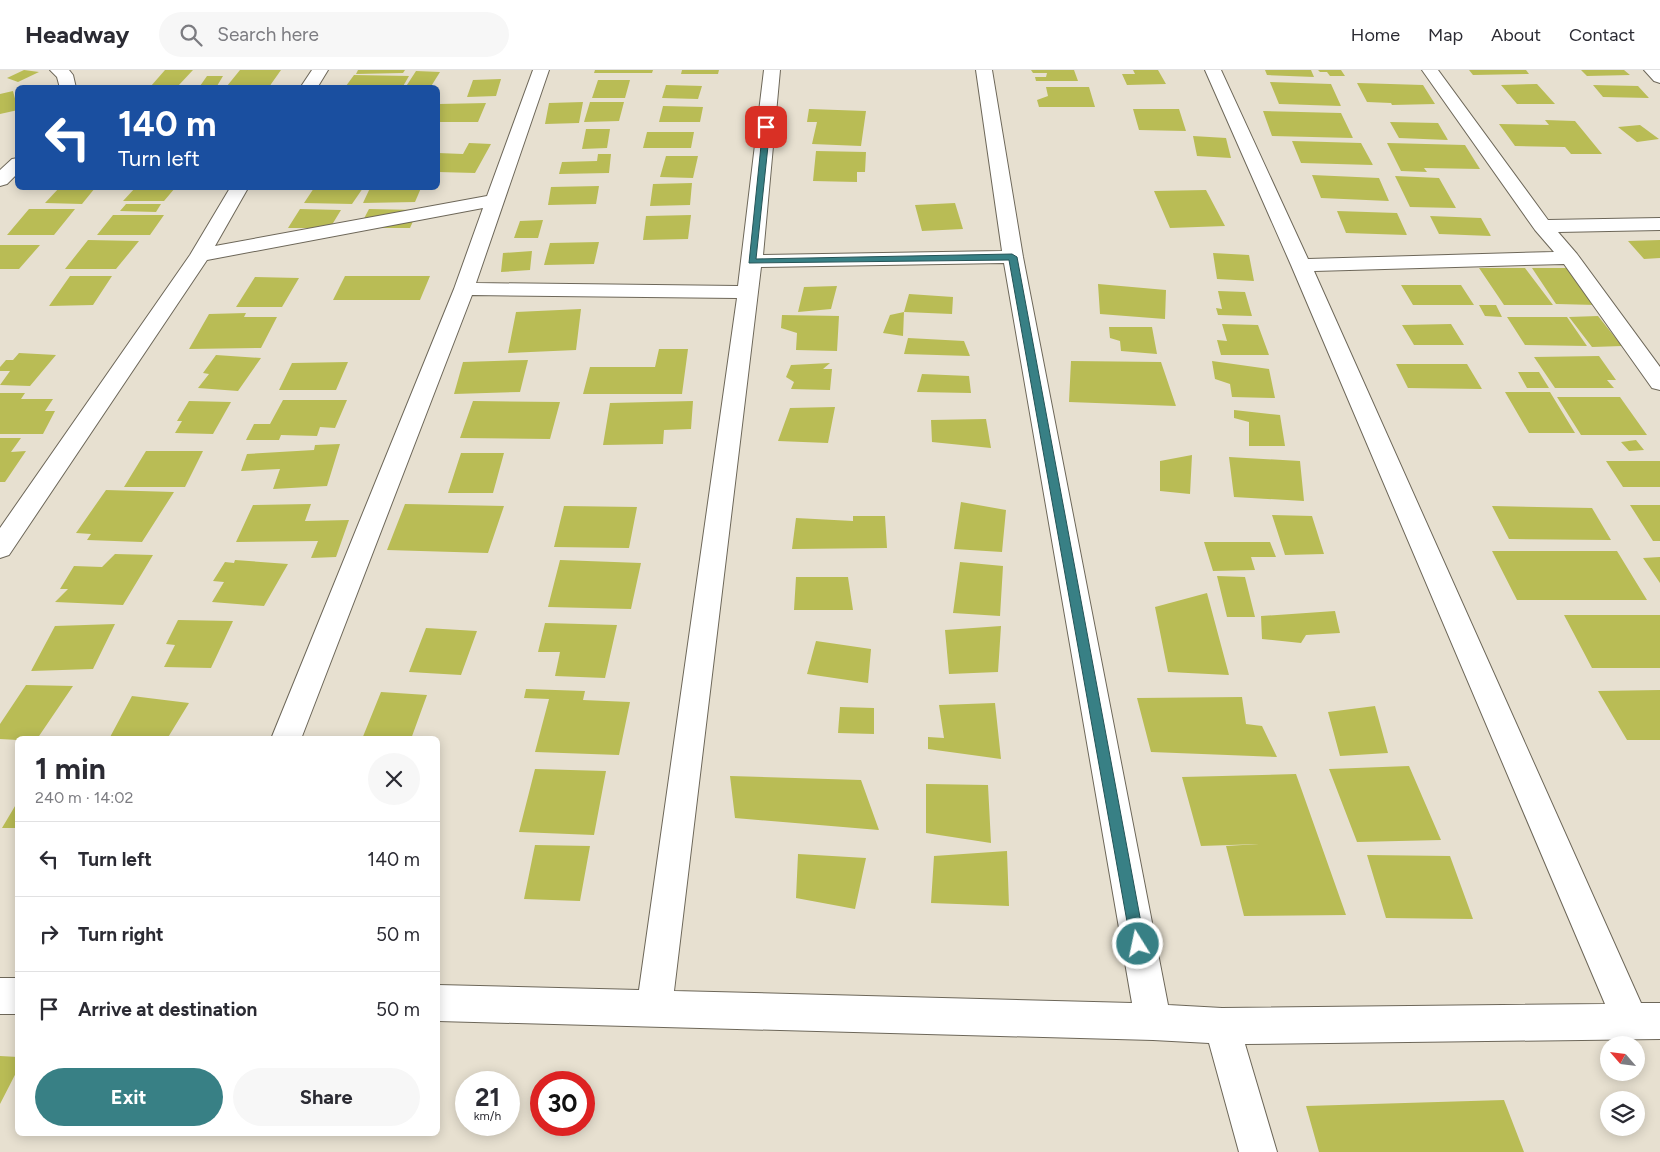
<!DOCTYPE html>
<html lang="en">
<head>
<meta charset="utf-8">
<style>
  :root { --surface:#fff; --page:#f7f7f7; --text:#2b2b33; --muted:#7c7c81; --line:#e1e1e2; --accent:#388085 }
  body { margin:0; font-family:Figtree,sans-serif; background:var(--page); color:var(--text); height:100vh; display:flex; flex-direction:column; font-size:19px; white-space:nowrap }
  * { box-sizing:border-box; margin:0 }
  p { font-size:16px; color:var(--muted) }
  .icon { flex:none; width:28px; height:28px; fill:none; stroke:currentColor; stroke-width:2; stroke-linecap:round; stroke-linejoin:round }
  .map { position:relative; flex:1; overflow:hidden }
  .sheet { position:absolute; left:15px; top:666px; width:425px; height:400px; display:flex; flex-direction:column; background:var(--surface); border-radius:8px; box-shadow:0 2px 12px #0003 }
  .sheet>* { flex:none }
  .hud { position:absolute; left:15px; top:15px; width:425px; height:105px; border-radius:8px; box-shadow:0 2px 12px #0003; background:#1a4fa0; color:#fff; overflow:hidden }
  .needle { width:32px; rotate:298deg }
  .buttons { position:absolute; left:1600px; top:966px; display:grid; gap:10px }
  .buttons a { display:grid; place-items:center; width:45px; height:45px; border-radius:50%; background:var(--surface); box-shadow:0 2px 12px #0003; font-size:25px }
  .speed { position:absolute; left:455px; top:1001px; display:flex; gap:10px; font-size:25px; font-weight:700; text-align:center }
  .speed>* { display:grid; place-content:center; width:65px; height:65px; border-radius:50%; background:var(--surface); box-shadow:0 2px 12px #0003; line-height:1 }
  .speed small { font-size:12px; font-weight:400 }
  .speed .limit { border:8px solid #d22; background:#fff; color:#111 }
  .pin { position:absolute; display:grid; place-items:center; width:42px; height:42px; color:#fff; margin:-21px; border-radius:10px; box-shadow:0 2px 8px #0006 }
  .me { position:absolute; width:55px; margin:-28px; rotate:350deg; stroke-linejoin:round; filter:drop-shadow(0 0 4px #0008) }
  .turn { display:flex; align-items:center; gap:18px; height:105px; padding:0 20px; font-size:22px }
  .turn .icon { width:65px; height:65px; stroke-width:2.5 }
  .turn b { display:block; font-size:35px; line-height:42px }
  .round { display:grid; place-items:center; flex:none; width:52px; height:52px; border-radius:26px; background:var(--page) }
  .overview { display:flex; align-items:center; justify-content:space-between; height:85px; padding:0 20px }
  h1 { font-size:30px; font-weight:700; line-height:38px }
  .action { display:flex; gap:10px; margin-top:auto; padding:10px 20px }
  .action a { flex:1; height:58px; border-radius:30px; background:var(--accent); color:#fff; font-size:20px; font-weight:700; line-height:58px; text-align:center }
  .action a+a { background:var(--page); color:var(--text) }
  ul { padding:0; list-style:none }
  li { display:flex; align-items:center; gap:15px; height:75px; padding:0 20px; border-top:1px solid var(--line) }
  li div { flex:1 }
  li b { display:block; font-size:19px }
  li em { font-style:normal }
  header { display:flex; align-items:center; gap:30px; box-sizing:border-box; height:70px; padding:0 25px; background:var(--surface); border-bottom:1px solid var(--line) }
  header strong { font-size:24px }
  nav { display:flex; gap:28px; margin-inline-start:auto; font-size:18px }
  .search { width:350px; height:45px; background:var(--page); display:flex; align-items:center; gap:12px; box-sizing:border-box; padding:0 18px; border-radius:28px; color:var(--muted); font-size:19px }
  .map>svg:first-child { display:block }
  .building { fill:#b9bc55 }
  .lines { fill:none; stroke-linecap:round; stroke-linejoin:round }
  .minor-casing { stroke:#6d6759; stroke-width:2 }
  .minor { fill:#fff; fill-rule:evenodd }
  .route { fill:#388085; stroke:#245356 }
</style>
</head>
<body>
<header>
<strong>Headway</strong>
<div class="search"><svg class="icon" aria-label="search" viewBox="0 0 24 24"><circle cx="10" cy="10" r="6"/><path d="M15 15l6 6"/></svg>Search here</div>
<nav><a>Home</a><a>Map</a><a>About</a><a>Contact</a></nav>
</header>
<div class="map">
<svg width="1660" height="1082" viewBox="0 0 1660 1082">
  <rect width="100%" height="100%" fill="#e7e0d0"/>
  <!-- building -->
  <path class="building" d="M24,0L39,2L18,12L7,8Z
    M165,0H193L178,16H151Z
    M240,0H281L269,17L227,16Z
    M358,0H405L403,3L356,4Z
    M595,0H653L652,3H594Z
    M682,0H719L718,4H681Z
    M1031,0H1074L1078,11H1036L1035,7H1046L1047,3H1033Z
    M1133,0H1158L1166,14L1127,15L1122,4H1135Z
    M1265,0H1311L1314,7L1267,5Z
    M1318,0H1341L1345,6H1330L1327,2H1320Z
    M1469,0H1526L1529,4L1473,5Z
    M1581,0H1624L1630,5L1587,6Z
    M416,1L440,2L430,18H405Z
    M354,5L409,6L402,18L346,16Z
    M207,6H223L217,16H200Z
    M501,9L496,26L467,27L473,10Z
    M598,10H630L625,28H592Z
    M1270,12L1331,14L1341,36L1279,34Z
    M1357,13L1423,15L1435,34L1392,35L1391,33L1367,32Z
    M1537,14L1555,34H1517L1501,15Z
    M666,15L702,16L698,29L662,28Z
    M1593,15L1638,16L1649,28L1603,27Z
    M1046,17H1089L1095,37H1039L1037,30L1048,26Z
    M13,21L18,40L0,44V24Z
    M583,32L579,53L545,54L549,33Z
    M590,32H624L619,51L584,52Z
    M486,33L478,52H438L439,34Z
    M663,36L703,37L700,52H659Z
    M809,39L866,41L861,76L812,74L817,52H807Z
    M1133,39H1179L1186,61L1139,60Z
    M1263,41L1341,43L1353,68L1272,66Z
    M1545,50L1575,51L1602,84H1571L1565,77L1515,76L1499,54L1549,55Z
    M1390,52L1438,53L1448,70L1399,68Z
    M1640,55L1659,69L1637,72L1618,57Z
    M586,59H610L607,78L582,79Z
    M647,62H694L691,78H643Z
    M1193,66L1226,68L1231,88L1197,86Z
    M1292,71L1361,73L1373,95L1301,93Z
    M469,73L491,74L475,103L438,102V83L463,84Z
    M1387,73L1465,75L1480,99L1424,98L1427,102L1401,101Z
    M816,81L866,82L865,102H857V112L813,111Z
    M598,84H611L609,103L559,104L562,92L597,91Z
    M666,86H698L693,108L660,107Z
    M1312,105L1379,108L1389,131L1321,128Z
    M1395,106L1439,108L1456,138L1410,137Z
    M692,113L690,135L650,136L653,114Z
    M599,116L596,134L548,135L551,117Z
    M59,118H95L82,134L45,133Z
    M135,118H175L164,131H123Z
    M314,118H363L352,134L304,133Z
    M370,118H421L415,132L363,133Z
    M1206,120L1225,156L1170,158L1154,121Z
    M955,133L963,159L922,161L915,135Z
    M126,134H161L156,142L120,141Z
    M29,139H75L54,165H7Z
    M300,139L341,140L330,158H288Z
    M369,139L418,140L410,158H359Z
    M1337,141L1397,143L1407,165L1346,163Z
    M113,145H164L150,165H97Z
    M691,145L688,169L643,170L646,146Z
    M1430,146L1481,148L1491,166L1439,164Z
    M543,150L538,168H514L520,151Z
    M88,170L139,171L116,199H65Z
    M1660,170V188L1644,189L1628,171Z
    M599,172L594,194L544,195L550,173Z
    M0,175H40L19,199H0Z
    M532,181L530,200L501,202L503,183Z
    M1213,183L1249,185L1254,211L1217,209Z
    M1479,198H1525L1553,235H1504Z
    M1532,198H1570L1596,235L1556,234Z
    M70,206H112L93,235L49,236Z
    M345,206H430L420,230H333Z
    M255,207L299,208L282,237H236Z
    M1098,214L1166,220L1165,249L1100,244Z
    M1401,215H1461L1474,235H1413Z
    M837,216L831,239L798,242L804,217Z
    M1218,221L1245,222L1252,246L1218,245L1216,238L1222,239Z
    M909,224L953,227L952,244L904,242Z
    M1479,235H1496L1502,247L1485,246Z
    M581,239L576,280L508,283L516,242Z
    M904,242L903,266L883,263L890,245Z
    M246,243L244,247H277L261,278L189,279L209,244Z
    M782,245L839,246L837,281L796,280L797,263L781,258Z
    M1598,246L1622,276L1592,277L1569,247Z
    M1507,247H1567L1587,276L1525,275Z
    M1222,254L1258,255L1269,285H1221L1217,270L1227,271Z
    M1451,254L1464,275H1414L1402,255Z
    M1109,257H1152L1157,284L1121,281L1120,271L1110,268Z
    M908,268L964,271L970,286L904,284Z
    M659,279H688L682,324H583L590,297H655Z
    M19,283L56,285L30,316L0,315L10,301H0V297L6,290H13Z
    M216,285L261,288L238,321L198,318L209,304L203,303Z
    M1599,286L1616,310H1607L1614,318H1555L1534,287Z
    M528,290L520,322L454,324L463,292Z
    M1071,291L1161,292L1176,336L1069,332Z
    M1212,291L1269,299L1275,328L1232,327L1230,314L1215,309Z
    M348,292L336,320H279L292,293Z
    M830,293L823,299H832L830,320L791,319L794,312L786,307L791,295Z
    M1396,294H1467L1482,319L1408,318Z
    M1518,302H1539L1549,318H1527Z
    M922,304L969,306L971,323L917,322Z
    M1505,322H1550L1575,363H1529Z
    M0,323H25L21,329H53L45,341H55L43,364H0Z
    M1557,327H1620L1647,365H1581Z
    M283,330H347L335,358L320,357L317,366L281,365L279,370H246L254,354H270Z
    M189,331L231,332L213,364L175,363L182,351H177Z
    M473,331L560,332L550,369L460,368Z
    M693,331L691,359L664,360L663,374L603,375L610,333Z
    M835,337L828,373L778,371L790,338Z
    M1234,340L1280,345L1285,376H1249V352L1234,348Z
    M986,349L991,378L932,372L931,350Z
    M0,368H21L11,382L26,381L5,412H0Z
    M1636,370L1644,380L1629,381L1621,372Z
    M340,374L327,416L273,419L280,399L241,401L247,384L314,380L315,375Z
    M146,381H203L185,417H124Z
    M461,383H504L493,423H448Z
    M1192,385L1190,424L1160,421V391Z
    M1229,387L1300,391L1304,431L1234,427Z
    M1606,391H1660V417H1623Z
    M106,420L174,422L142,472L87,470L91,464L76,463Z
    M961,432L1006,440L1002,482L954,479Z
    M311,434L305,451L349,450L336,487L311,488L318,471L236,472L253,435Z
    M405,434L504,436L488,483L387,480Z
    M1630,435H1660V471H1653Z
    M564,436L637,437L629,478L554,477Z
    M1492,436L1592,438L1611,470L1509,469Z
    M1272,445L1312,446L1324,484L1285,485Z
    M853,446H885L887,478L792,479L796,448L853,451Z
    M1204,472H1270L1276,487H1251L1255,500L1213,501Z
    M1492,481H1617L1647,530H1517Z
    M115,484L153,485L123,535L55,532L68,519H60L74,496L102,497Z
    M1660,487V513L1643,488Z
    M235,490L288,494L264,536L212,532L224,512L213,511L225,492L234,493Z
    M560,490L641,493L631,539L548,537Z
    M960,492L1003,496L1000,546L953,543Z
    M1217,506L1245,507L1255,547H1227Z
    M796,507H848L853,540H794Z
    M1207,523L1229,605L1168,602L1155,537Z
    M1335,541L1340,563L1306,565L1301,573L1262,569L1261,546Z
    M1564,545H1660V598H1592Z
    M178,550L233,551L211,598L164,597L175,575L166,574Z
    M545,553L617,555L605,608L555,606L560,582H538Z
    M115,554L93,599L31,601L55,556Z
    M1001,556L998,602L949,604L945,560Z
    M426,558L477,561L461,605L409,602Z
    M816,571L871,579L868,613L807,604Z
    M26,615L73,616L37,669H18V670L0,669V654Z
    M526,619L585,621L583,630L630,632L619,685L535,682L549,629L524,628Z
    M1660,620V670H1627L1598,621Z
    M381,622L427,625L411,669H362Z
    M132,626L189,633L167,669H109Z
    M1242,627L1246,654L1262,656L1277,687L1151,682L1137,628Z
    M995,633L1001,689L928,679V667L944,668L939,635Z
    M1375,636L1388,683L1340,686L1328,642Z
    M840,637L874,638V664L838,663Z
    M1409,696L1441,770L1357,772L1329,699Z
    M535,699L606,701L594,765L519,762Z
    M1296,704L1346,845L1244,846L1226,776L1259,774L1201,776L1182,707Z
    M730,706L861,710L879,760L735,748Z
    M926,714L988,715L991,773L926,763Z
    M18,731V758H2Z
    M535,775L590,776L580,831L524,829Z
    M1007,781L1009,836L931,833L934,786Z
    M798,784L866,788L855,839L796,828Z
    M1367,785L1450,786L1473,849L1386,848Z
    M0,986L18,987V999L0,1034Z
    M1504,1030L1524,1082H1319L1306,1036Z"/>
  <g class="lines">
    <!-- minor casing -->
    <g class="minor-casing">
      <path id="minor" d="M50,0H69L73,5L76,18H60L57,7Z
        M312,0H328L317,18H300Z
        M533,0H549L476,213L738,216L764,0H780L763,185L1002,181L976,0H992L1023,187L1168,935L1222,938L1605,934L1291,195L1205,0H1221L1308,189L1554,182L1535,160L1422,0H1438L1548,150L1660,148V160L1558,162L1577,184L1660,297V320L1652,318L1564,194L1314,201L1641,933H1660V969L1245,974L1277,1082H1239L1209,973L1153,970L438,951V915L639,920L737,228L472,225L301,669H271L454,219L483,138L207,190L9,485L0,488V458L190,185L230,118H248L215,176L487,126ZM1004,193L1132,933L674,921L761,197Z
        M1644,0H1660V13L1654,11Z
        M18,88V103L7,114L0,116V100L12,89Z
        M0,908H18V944H0Z"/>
    </g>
    <!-- minor -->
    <use href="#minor" class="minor"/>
  </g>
  <!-- route -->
  <path class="route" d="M763,56L770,57L756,189L1012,184L1017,187L1145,874L1143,878L1138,880L1133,878L1131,874L1009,190L749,193Z"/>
</svg>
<div class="buttons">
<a><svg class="needle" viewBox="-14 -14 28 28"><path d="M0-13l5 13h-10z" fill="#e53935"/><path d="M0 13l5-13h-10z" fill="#7c7c81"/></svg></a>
<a><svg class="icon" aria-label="layers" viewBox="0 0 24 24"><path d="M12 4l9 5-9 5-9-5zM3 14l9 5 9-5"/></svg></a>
</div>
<div class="speed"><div>21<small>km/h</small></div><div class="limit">30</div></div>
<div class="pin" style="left:766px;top:57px;background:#d93025"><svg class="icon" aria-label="arrive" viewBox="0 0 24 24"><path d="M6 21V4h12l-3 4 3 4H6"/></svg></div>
<svg class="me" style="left:1138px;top:874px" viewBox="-20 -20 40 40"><circle r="17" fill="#388085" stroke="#fff" stroke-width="3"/><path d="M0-11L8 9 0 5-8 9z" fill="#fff"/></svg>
<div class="hud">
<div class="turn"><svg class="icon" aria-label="left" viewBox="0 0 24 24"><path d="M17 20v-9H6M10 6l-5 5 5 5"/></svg><div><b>140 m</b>Turn left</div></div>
</div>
<section class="sheet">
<div class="overview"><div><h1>1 min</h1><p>240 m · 14:02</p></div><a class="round"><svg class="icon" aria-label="close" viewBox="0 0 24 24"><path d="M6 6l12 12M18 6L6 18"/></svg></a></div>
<ul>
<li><svg class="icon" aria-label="left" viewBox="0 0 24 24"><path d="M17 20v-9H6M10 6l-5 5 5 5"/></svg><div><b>Turn left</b></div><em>140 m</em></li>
<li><svg class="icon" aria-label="right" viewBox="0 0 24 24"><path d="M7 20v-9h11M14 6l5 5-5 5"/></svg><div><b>Turn right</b></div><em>50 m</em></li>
<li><svg class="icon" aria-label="arrive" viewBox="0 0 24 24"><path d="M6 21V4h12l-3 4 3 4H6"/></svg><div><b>Arrive at destination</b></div><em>50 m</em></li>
</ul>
<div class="action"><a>Exit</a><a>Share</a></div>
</section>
</div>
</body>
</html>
